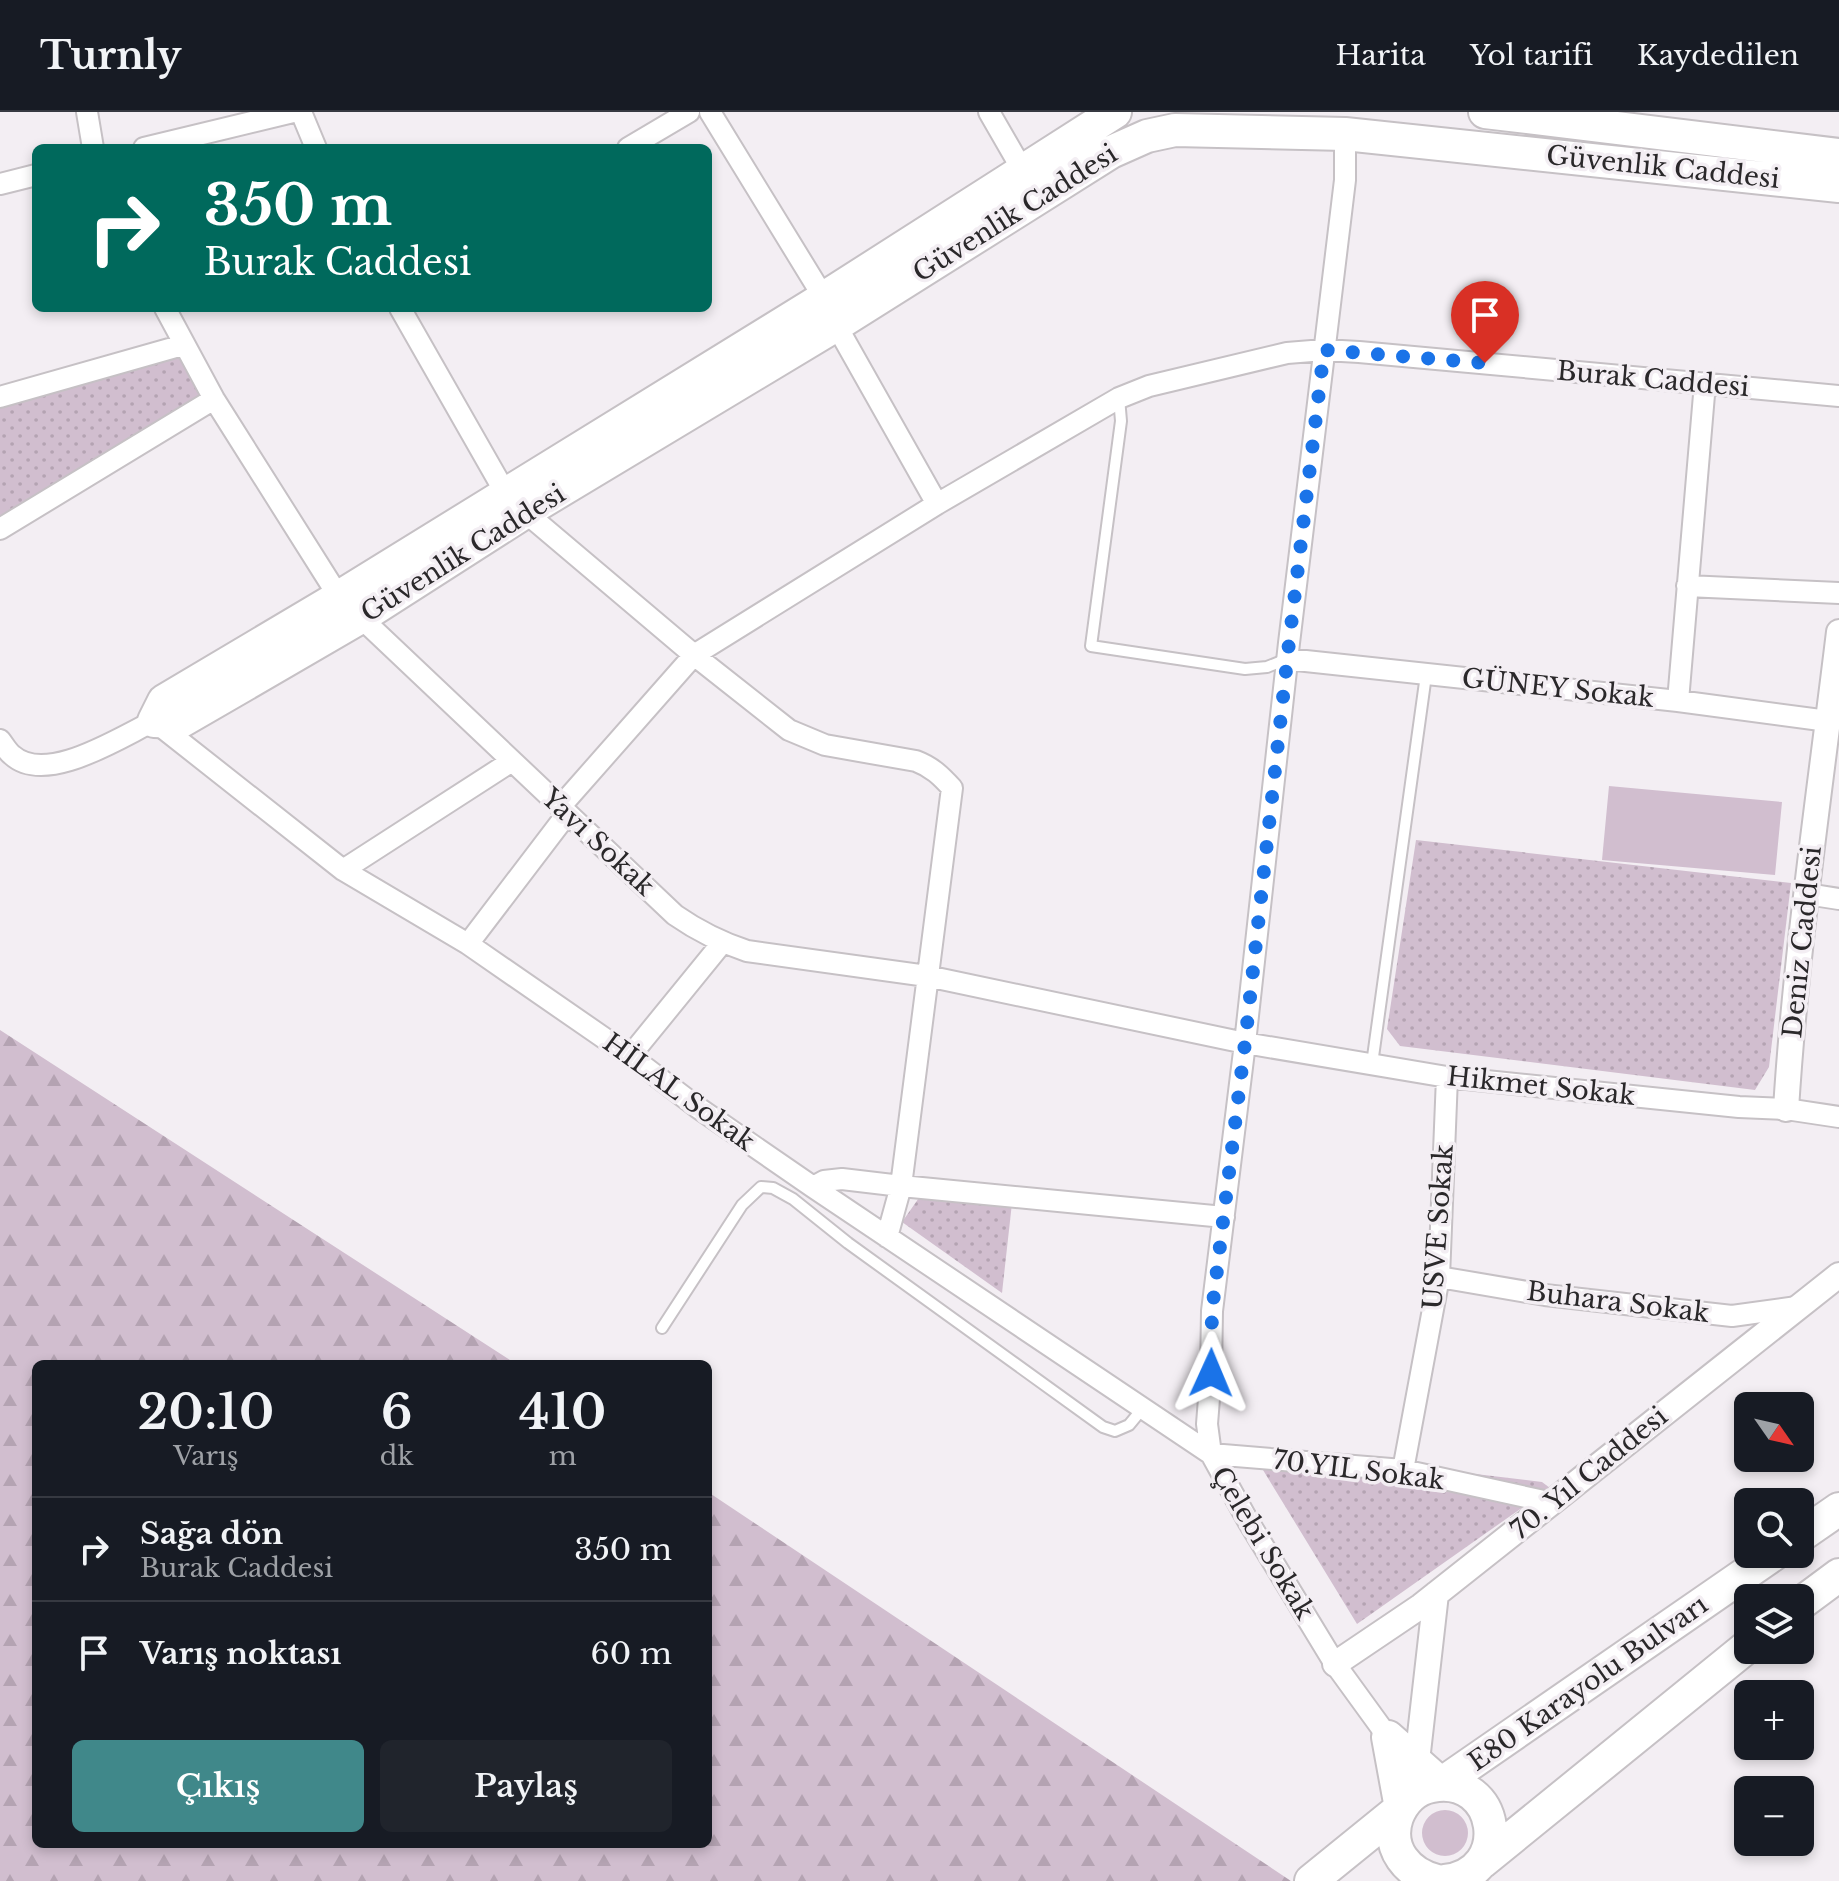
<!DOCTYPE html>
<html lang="tr">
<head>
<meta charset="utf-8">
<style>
  :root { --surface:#171b24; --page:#20242c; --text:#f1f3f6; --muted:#9ea1a6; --line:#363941; --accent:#40888a }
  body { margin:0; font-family:"Libre Baskerville",serif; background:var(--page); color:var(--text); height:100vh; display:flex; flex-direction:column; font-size:30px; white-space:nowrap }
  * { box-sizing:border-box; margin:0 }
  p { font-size:26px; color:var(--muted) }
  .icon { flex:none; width:44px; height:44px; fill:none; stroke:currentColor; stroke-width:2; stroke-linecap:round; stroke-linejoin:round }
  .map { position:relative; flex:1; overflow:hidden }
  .panel { position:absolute; left:32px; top:1248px; width:680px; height:488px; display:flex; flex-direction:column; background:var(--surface); border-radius:12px; box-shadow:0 4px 12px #0003 }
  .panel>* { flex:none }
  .hud { position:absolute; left:32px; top:32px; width:680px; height:168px; border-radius:12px; box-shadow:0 4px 12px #0003; background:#00695c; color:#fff; overflow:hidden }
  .needle { width:52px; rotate:124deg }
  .tools { position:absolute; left:1734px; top:1280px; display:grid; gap:16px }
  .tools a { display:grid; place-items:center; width:80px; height:80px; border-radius:12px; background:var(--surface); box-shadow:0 4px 12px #0003; font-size:40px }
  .pin { position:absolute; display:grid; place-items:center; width:68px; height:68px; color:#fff; margin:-82px -34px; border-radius:50% 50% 50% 0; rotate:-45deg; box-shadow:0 0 8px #0007 }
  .pin .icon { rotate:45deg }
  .me { position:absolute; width:88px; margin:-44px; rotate:1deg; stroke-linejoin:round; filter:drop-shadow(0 0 6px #0008) }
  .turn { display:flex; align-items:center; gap:28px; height:168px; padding:0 40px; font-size:36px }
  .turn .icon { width:104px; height:104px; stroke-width:2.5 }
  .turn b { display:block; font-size:56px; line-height:68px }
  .eta { display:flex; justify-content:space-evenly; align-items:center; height:136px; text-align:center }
  .eta b { font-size:48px; font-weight:600; line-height:56px }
  .cta { display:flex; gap:16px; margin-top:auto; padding:16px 40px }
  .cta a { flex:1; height:92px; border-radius:12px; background:var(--accent); color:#fff; font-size:32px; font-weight:600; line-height:92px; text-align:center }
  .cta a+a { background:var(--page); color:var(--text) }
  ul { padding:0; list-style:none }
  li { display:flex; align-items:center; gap:24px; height:104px; padding:0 40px; border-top:2px solid var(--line) }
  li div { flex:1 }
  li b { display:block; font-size:30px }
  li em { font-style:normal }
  header { display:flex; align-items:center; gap:48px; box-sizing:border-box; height:112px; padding:0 40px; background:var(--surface); border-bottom:2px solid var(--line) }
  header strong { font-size:38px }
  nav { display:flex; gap:44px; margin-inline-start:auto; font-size:28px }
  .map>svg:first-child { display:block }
  .green { fill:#d1becf }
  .forest { fill:url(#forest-firs) }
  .park { fill:url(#park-dots) }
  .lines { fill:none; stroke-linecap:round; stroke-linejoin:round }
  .service-casing { stroke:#c6c1c5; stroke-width:14 }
  .minor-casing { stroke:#c6c1c5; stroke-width:24 }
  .tertiary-casing { stroke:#c6c1c5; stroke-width:28 }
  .primary-casing { stroke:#c6c1c5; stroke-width:36 }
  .trunk-casing { stroke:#c6c1c5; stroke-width:36 }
  .service { stroke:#fff; stroke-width:10 }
  .minor { stroke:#fff; stroke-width:20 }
  .tertiary { stroke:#fff; stroke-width:24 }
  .primary { stroke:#fff; stroke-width:32 }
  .trunk { stroke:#fff; stroke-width:32 }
  .route { stroke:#1a73e8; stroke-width:14; stroke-dasharray:0 25.2 }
  .labels { text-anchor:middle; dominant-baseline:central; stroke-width:7; stroke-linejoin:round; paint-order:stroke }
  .street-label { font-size:26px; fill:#2a282a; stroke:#f3eef3 }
</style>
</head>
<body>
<header>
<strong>Turnly</strong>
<nav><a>Harita</a><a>Yol tarifi</a><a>Kaydedilen</a></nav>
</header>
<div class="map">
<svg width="1839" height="1769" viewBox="0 0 1839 1769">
  <defs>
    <pattern id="forest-firs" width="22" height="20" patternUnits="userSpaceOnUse" patternTransform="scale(2)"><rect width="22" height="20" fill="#d1becf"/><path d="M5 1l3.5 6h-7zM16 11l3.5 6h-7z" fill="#b4a3b2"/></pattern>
    <pattern id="park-dots" width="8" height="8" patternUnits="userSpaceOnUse" patternTransform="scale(2)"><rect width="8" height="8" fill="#d1becf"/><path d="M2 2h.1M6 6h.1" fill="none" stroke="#b4a3b2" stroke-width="1.8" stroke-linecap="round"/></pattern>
  </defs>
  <rect width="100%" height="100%" fill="#f3eef3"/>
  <!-- green -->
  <path class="green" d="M1609,674L1782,690L1775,763L1602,748Z
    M1422 1721a23 23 0 1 1 46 0a23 23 0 1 1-46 0Z"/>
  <!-- forest -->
  <path class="forest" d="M0,918L516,1252H36V1732H708V1380L1291,1769H0Z"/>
  <!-- park -->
  <path class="park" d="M183,233L214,287L0,417V285Z
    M1416,728L1791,771L1769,955L1755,978L1400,934L1387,917Z
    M921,1083L1012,1091L1002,1181L902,1110Z
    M1249,1335L1542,1370L1550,1376L1357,1512Z"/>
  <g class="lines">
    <!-- service casing -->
    <g class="service-casing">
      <path id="service" d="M1119,286L1121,309L1091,534L1245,557L1267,555L1287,547
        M1372,952L1426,563
        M662,1216L742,1093L761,1075L773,1076L793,1087L848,1131L1103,1315L1115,1319L1129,1313L1143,1296"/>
    </g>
    <!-- minor casing -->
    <g class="minor-casing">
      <path id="minor" d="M87,0L93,36
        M301,0L316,36
        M710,0L824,186L836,213L937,392L1119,286L1149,274L1287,241L1324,238L1359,240L1839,284
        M989,0L1023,59
        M1345,22V68L1289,531L1245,931L1212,1199L1211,1261L1207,1312L1211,1342L1248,1409L1335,1552L1388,1625
        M144,36L293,0
        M628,36L689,0
        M0,72L36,63
        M165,196L214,287L339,485L675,803C698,819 720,830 747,839L927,864L1245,931L1447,965L1739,995L1786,997L1839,1005
        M400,196L506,382
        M0,285L183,233
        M525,400L694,543L789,618L825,633L916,649C932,655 941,664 952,676L901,1074L887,1125
        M0,417L214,287
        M1687,474L1839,481
        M1287,547L1678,589L1828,609
        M1678,589L1705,271
        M0,628C4,633 7,639 12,643C46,674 120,625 154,609L343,758L468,832L630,944L697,995L813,1075L1211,1342L1403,1358L1553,1391
        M560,695L694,543L937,392
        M343,758L512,649
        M1807,782L1839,787
        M468,832L567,702
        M630,944L722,831
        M813,1075L824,1069L842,1067L901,1074L1224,1105
        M1439,1165L1545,1183L1732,1204L1797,1195
        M1403,1358L1439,1165L1447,965"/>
    </g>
    <!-- tertiary casing -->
    <g class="tertiary-casing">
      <path id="tertiary" d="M1786,997C1796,837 1820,678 1839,520
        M1335,1552L1421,1494L1839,1163
        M1417,1649L1436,1482"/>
    </g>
    <!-- primary casing -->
    <g class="primary-casing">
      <path id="primary" d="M1115,0L824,186L339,485L164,589L154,609L180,610L361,505L525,400L836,213L1111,40L1147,24L1175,18L1345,22L1839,74
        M1485,0L1839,43"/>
    </g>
    <!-- trunk casing -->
    <g class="trunk-casing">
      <path id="trunk" d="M1800,1424L1839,1397
        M1800,1492L1839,1463
        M1482,1750L1748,1534
        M1311,1769L1401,1696L1388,1625L1441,1672L1774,1442
        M1437,1769C1408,1762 1386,1737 1397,1705C1403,1690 1415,1677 1432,1674C1499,1661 1515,1761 1445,1769"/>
    </g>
    <!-- service -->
    <use href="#service" class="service"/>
    <!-- minor -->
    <use href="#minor" class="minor"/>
    <!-- tertiary -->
    <use href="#tertiary" class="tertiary"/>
    <!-- primary -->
    <use href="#primary" class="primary"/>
    <!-- trunk -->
    <use href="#trunk" class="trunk"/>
  </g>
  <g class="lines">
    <!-- route -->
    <path class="route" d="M1211,1261L1212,1199L1245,931L1289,531L1324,238L1485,251"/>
  </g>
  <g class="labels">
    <!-- street labels -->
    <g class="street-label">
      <text transform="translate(1663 55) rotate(6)">Güvenlik Caddesi</text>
      <text transform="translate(1015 101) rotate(-32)">Güvenlik Caddesi</text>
      <text transform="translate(1653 267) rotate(5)">Burak Caddesi</text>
      <text transform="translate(463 441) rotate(-32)">Güvenlik Caddesi</text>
      <text transform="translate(1558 576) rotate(6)">GÜNEY Sokak</text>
      <text transform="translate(598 730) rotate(43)">Yavi Sokak</text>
      <text transform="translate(1802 830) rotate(-84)">Deniz Caddesi</text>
      <text transform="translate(1541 974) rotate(6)">Hikmet Sokak</text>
      <text transform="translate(679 980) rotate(36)">HİLAL Sokak</text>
      <text transform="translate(1438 1115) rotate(-86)">USVE Sokak</text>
      <text transform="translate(1618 1190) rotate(7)">Buhara Sokak</text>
      <text transform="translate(1359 1358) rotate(7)">70.YIL Sokak</text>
      <text transform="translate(1589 1361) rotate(-39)">70. Yıl Caddesi</text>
      <text transform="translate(1263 1431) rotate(59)">Çelebi Sokak</text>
      <text transform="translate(1588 1571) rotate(-35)">E80 Karayolu Bulvarı</text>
    </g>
  </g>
</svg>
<div class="tools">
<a><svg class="needle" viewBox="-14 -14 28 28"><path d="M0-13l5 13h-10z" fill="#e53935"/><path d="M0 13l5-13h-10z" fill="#9ea1a6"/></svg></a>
<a><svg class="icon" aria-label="search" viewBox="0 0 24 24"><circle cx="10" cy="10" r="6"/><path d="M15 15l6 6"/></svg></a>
<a><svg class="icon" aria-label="layers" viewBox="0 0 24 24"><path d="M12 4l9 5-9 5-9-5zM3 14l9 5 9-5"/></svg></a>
<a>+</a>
<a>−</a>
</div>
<div class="pin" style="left:1485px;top:251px;background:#d93025"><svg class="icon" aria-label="arrive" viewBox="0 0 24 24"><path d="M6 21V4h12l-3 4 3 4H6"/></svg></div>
<svg class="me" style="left:1211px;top:1261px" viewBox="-20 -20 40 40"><path d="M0-17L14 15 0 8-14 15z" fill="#1a73e8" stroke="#fff" stroke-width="4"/></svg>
<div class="hud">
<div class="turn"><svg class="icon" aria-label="right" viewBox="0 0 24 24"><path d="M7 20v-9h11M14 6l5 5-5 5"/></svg><div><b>350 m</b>Burak Caddesi</div></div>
</div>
<section class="panel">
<div class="eta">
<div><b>20:10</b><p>Varış</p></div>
<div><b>6</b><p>dk</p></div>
<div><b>410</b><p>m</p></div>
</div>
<ul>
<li><svg class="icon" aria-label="right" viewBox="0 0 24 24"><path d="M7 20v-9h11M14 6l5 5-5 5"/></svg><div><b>Sağa dön</b><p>Burak Caddesi</p></div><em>350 m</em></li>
<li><svg class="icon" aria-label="arrive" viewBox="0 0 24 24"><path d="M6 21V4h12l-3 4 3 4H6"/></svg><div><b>Varış noktası</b></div><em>60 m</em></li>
</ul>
<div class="cta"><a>Çıkış</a><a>Paylaş</a></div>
</section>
</div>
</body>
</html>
